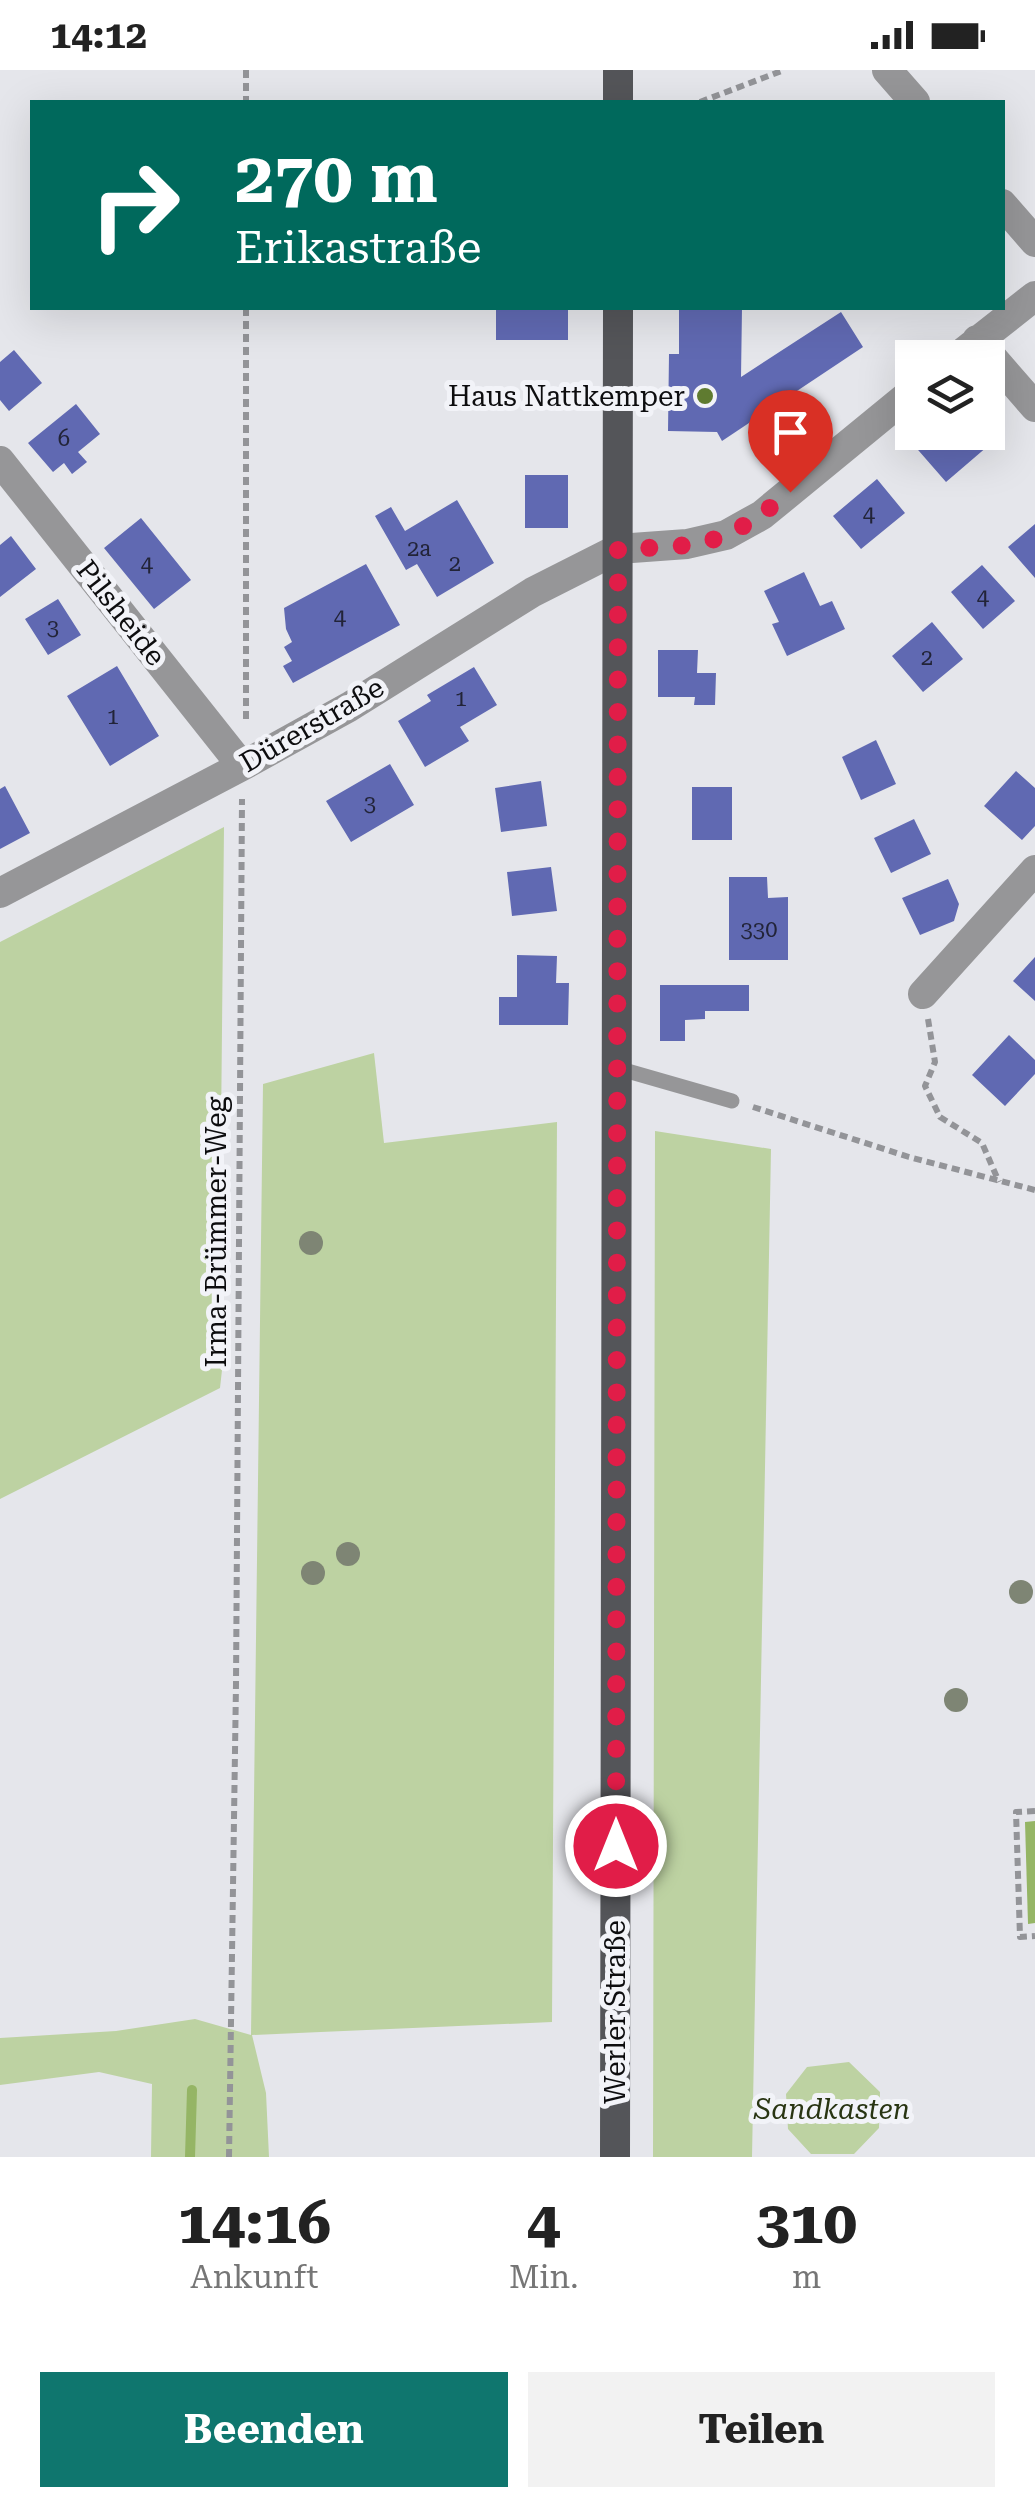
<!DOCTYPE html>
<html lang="de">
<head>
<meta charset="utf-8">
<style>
  :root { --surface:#fff; --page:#f2f2f2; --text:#222; --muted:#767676; --accent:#0f766e }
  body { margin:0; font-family:"Roboto Serif",serif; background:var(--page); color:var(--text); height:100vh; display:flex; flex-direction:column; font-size:38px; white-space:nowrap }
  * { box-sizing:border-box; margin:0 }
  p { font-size:32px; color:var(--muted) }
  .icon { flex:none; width:55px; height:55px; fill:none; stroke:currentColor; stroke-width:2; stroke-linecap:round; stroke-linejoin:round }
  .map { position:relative; height:2087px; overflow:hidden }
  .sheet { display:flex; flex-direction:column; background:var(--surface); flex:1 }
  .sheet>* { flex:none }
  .hud { position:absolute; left:30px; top:30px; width:975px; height:210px; border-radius:0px; box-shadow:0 10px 40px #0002; background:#00695c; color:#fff; overflow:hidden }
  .fabs { position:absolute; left:895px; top:270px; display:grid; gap:20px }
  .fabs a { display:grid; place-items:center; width:110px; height:110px; border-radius:0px; background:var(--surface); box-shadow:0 10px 40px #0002; font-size:50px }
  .pin { position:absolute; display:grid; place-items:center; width:85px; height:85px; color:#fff; margin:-102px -42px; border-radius:50% 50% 50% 0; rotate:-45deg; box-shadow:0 0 10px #0007 }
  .pin .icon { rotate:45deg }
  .me { position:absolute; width:110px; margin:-55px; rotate:0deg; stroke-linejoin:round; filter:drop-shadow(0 0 8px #0008) }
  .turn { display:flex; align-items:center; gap:35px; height:210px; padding:0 40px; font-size:45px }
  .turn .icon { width:130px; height:130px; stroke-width:2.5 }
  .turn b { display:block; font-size:70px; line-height:85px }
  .eta { display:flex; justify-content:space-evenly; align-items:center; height:170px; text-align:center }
  .eta b { font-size:60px; font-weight:700; line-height:70px }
  .primary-button { display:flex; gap:20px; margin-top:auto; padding:20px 40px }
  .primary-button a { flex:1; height:115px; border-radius:0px; background:var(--accent); color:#fff; font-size:40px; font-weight:700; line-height:115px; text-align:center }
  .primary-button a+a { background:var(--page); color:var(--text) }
  .status { display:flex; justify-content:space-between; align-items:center; height:70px; padding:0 50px; background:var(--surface); direction:ltr }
  .status svg { height:28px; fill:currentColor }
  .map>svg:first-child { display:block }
  .green { fill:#bdd2a2 }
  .water { fill:#95b565 }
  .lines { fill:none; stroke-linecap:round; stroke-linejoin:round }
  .stream { stroke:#95b565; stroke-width:10 }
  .building { fill:#6069b2 }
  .path { stroke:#939498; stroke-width:6; stroke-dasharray:8 5; stroke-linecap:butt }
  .lane { stroke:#969698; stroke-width:15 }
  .street { stroke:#969698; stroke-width:30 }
  .primary { stroke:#545559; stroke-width:30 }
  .tree { fill:#7e8574 }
  .route { stroke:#e11d48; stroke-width:18; stroke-dasharray:0 32.4 }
  .poi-dot { fill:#5f7b30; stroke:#f2f3f8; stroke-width:4 }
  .labels { text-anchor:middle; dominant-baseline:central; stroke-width:10; stroke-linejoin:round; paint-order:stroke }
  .number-label { font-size:22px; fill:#222438 }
  .poi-label { font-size:28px; fill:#0d0d0f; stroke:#f2f3f8; text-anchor:end }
  .street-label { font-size:28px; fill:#0d0d0f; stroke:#f2f3f8 }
  .park-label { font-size:28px; font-style:italic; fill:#293513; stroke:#f2f3f8 }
</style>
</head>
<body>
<div class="status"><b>14:12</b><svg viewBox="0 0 49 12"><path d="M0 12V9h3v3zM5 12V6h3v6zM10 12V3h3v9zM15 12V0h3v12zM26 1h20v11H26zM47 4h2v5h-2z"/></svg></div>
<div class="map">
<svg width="1035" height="2087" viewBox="0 0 1035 2087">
  <rect width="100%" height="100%" fill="#e5e6eb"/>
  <!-- green -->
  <path class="green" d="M224,757L221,1060L224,1282L220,1318L0,1429V872Z
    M374,983L384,1073L557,1052L552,1952L252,1965L266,2023L269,2087H151L152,2014L99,2002L0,2015V1968L116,1961L195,1949L251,1965L263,1014Z
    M655,1061L771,1079L752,2087H653Z
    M849,1992L880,2022L879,2058L854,2084H811L788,2059L786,2024L807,1997Z"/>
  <!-- water -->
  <path class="water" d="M1035,1751V1853L1028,1854L1025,1752Z"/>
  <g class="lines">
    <!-- stream -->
    <path class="stream" d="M190,2087L192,2020"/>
  </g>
  <!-- building -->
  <path class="building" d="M496,238H568V270H496Z
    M679,238H742L741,307L841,242L863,277L722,371L717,362L668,361L669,284H679Z
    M14,280L42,313L9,341L0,330V292Z
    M76,334L100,364L78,382L87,392L72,404L64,393L53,402L28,373Z
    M988,348L1002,364L946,412L912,373L924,362H988Z
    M525,405H568V458H525Z
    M877,409L905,443L861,479L833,446Z
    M457,430L494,493L437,527L417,494L406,500L375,446L391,437L405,461Z
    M141,448L191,510L154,539L104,478Z
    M1035,454V508L1008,477Z
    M11,466L36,499L0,527V475Z
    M366,494L400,555L293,613L283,596L292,591L284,577L292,572L286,559L284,538Z
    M982,495L1015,531L983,559L951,522Z
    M804,502L820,536L832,531L845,559L787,586L772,554L779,552L764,521Z
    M58,529L81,565L48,585L25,549Z
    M932,552L963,589L923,622L892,586Z
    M658,580H698L697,603H716L715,635H694L695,627H658Z
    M117,596L159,666L110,696L67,626Z
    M474,597L497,635L460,657L469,671L425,697L398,651L431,631L427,625Z
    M876,670L896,714L861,730L842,687Z
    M390,694L414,735L351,772L326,731Z
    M1016,701L1035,718V756L1022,770L984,736Z
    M541,711L547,756L501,762L495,718Z
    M5,716L30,763L0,779V719Z
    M692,717H732V770H692Z
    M914,749L931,784L891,803L874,768Z
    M551,797L557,841L512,846L507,802Z
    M729,807H767L768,828L788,827V890H729Z
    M948,809L959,834L954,851L920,865L902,828Z
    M517,885L557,886L556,913H569L568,955H499V927H517Z
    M1035,887V931L1013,911Z
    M660,915H749V941H705V949L685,950V971H660Z
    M1009,965L1035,990V1004L1005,1036L972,1005Z"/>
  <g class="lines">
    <!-- path -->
    <path class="path" d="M246,0V32
      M700,32L784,0
      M246,238V651
      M928,949L935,992L925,1016L940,1047L982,1073L999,1112
      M753,1037L909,1087L1035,1120
      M1035,1741L1016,1742L1020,1867L1035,1866
      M229,2087L236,1614L242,729"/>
    <!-- lane -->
    <path class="lane" d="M617,998L732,1031"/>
    <!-- street -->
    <path class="street" d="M887,0L915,32
      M1002,134L1035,172
      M977,270L1035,337
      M956,288L1035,226
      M0,391L242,696
      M0,823L242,696L349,637L533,522L618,479L687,474L726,465L762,445L912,322
      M923,924L1035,800"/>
    <!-- primary -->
    <path class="primary" d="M618,0V32
      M615,2087L618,238"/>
  </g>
  <!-- trees -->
  <g class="tree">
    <circle cx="311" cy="1173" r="12"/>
    <circle cx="348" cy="1484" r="12"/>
    <circle cx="313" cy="1503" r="12"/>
    <circle cx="1021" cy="1522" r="12"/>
    <circle cx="956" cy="1630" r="12"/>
  </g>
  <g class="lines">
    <!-- route -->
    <path class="route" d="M616,1776L618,479C654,477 697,479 730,463C753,452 771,437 790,422"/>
  </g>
  <!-- markers -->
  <circle class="poi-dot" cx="705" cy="326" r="10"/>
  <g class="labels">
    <!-- number labels -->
    <g class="number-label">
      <text x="64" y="368">6</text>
      <text x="869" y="444">4</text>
      <text x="419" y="478">2a</text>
      <text x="455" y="493">2</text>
      <text x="147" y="494">4</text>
      <text x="983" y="527">4</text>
      <text x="340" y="547">4</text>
      <text x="53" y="557">3</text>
      <text x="927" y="587">2</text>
      <text x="461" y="628">1</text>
      <text x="113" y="646">1</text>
      <text x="370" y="733">3</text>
      <text x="759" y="859">330</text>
    </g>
    <!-- poi labels -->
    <g class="poi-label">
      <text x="685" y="326">Haus Nattkemper</text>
    </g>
    <!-- street labels -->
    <g class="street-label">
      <text transform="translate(121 543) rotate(52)">Pilsheide</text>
      <text transform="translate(312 655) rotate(-30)">Dürerstraße</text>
      <text transform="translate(216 1162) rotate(-90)">Irma-Brümmer-Weg</text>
      <text transform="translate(615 1942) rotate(-90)">Werler Straße</text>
    </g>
    <!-- park labels -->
    <g class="park-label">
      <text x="832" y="2039">Sandkasten</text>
    </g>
  </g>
</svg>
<div class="fabs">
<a><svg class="icon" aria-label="layers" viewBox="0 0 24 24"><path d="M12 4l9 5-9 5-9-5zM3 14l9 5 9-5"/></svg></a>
</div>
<div class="pin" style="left:790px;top:422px;background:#d93025"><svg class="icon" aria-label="arrive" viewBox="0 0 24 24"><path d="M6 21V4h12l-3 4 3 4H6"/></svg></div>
<svg class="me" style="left:616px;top:1776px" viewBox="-20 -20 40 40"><circle r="17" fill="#e11d48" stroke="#fff" stroke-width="3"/><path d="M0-11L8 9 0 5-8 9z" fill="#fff"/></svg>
<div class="hud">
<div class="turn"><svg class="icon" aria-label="right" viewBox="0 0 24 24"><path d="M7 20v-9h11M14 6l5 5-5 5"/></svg><div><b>270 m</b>Erikastraße</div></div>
</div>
</div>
<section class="sheet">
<div class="eta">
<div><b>14:16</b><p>Ankunft</p></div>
<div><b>4</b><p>Min.</p></div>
<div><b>310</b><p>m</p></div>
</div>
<div class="primary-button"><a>Beenden</a><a>Teilen</a></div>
</section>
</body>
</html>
